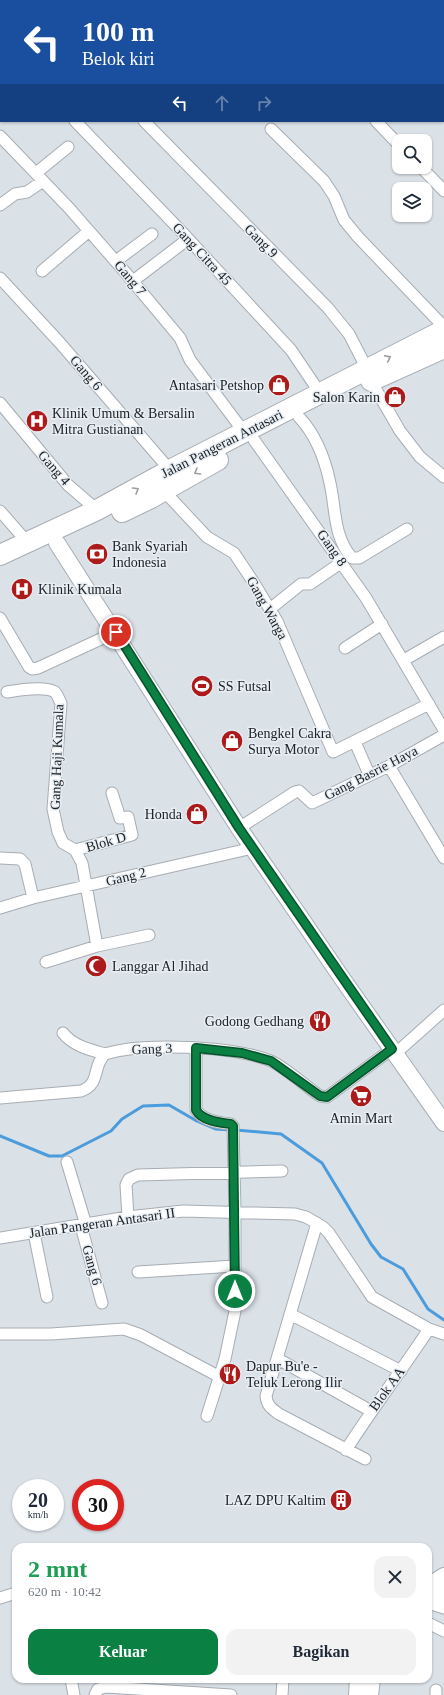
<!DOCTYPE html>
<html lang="id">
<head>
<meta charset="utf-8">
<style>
  :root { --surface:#fff; --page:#f2f2f3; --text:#1f2937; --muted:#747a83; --accent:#0b8043 }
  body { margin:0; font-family:Georgia,serif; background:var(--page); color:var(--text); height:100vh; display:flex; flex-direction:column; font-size:15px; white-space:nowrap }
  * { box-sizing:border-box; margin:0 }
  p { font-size:13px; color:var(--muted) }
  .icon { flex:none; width:22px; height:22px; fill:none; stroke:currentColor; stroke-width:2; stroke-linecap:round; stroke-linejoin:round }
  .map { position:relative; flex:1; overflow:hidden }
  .details { position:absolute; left:12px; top:1543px; width:420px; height:140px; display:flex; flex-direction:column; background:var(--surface); border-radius:12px; box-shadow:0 1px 3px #0004 }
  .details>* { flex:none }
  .banner { position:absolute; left:0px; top:0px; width:444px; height:122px; box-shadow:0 1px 3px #0004; background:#1a4fa0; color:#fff; overflow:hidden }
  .buttons { position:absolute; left:392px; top:134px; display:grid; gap:8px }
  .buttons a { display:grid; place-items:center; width:40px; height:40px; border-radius:8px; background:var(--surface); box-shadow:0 1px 3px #0004; font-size:20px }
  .speed { position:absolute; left:12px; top:1479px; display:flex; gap:8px; font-size:20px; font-weight:700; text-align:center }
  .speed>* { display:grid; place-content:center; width:52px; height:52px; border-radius:50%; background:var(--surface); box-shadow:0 1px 3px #0004; line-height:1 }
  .speed small { font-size:10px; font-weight:400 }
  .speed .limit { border:6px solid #d22; background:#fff; color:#111 }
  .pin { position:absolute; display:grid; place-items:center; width:34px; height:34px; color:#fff; margin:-17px; border:2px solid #fff; border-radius:50%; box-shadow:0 1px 4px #0007 }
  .me { position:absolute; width:44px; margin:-22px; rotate:0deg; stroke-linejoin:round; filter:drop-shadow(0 0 3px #0008) }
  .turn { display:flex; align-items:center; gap:14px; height:84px; padding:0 16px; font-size:18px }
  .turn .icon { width:52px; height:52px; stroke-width:2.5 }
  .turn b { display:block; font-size:28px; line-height:34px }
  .lanes { display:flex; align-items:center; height:38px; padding:0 16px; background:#0003; justify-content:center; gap:20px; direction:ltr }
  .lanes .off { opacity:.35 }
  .round { display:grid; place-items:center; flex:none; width:42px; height:42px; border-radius:12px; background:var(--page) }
  .headline { display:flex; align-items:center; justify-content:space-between; height:68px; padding:0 16px }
  h1 { font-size:24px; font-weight:700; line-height:30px; color:#1e9e55 }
  .primary-button { display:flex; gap:8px; margin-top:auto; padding:8px 16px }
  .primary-button a { flex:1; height:46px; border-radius:12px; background:var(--accent); color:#fff; font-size:16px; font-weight:700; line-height:46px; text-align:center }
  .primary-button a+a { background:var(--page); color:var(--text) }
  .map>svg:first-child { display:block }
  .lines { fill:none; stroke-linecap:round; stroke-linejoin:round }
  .stream { stroke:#4a9cdd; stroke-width:3 }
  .street-casing { stroke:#a7adb3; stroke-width:13 }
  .secondary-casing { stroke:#a7adb3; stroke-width:18 }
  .highway-casing { stroke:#a7adb3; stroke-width:22 }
  .street { stroke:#fff; stroke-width:11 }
  .secondary { stroke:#fff; stroke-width:16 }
  .highway { stroke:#fff; stroke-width:20 }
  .oneway { stroke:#9b9c9d }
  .route-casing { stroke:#07532c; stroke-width:10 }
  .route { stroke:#0b8043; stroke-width:7 }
  .labels { text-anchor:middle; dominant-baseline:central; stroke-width:3; stroke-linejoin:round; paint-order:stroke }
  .street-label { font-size:14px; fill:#202325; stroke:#e7eef4 }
  .poi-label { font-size:14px; fill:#202325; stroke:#e7eef4; text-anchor:start }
</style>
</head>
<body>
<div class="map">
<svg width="444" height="1695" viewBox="0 0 444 1695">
  <rect width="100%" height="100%" fill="#dae1e7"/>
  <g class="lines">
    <!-- stream -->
    <path class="stream" d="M236,1130L281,1134L322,1163L371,1244L381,1257L403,1269L428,1309L444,1320
      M0,1136L49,1156H62L111,1131L122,1119L143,1106L169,1105L195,1120L216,1129L230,1130"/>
    <!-- street casing -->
    <g class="street-casing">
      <path id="street" d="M30,0L31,1
        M263,0L264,1
        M394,0L396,1
        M1,1L3,0
        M48,1L49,0
        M443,24H444
        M0,37L1,38
        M0,111L1,110
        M75,121L180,230L291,350L320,393
        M144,121L328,308L349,334L367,369
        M376,121L399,145
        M271,129L324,181L334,196L344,220L358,237L444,327
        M0,136L69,208L125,272L180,338L190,360L244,432
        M421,167L444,191
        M36,173L68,147
        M0,205L15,194L27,192L43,181
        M116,261L152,234
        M42,271L89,231
        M0,278L60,343L170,470
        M133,281L188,239
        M371,381L400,431L420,457L444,477
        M0,403L68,485L97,510
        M299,417C316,435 325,459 330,483C336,509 333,536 352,558H359L407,529
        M254,440L366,598L444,730
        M164,491L207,537L234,553L254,583L277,621L333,752L429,704
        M0,511L28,543
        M270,609L301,584H310L342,562
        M0,618L29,667L32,669L38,668L116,632
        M345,648L382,624
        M404,660L444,637
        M7,692C18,690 45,686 55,692C58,695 59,700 61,703L53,809L58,832L63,843L75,850L82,863L97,946
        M355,742L369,774
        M389,766L444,858
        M239,828L295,792L299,791L312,803L389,766L444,735
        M75,850L132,835L128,817L120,818L112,793
        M0,858L20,859L25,864L33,898
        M0,908L33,898L253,848
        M46,962L97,946L149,935
        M63,1033C73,1046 91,1050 105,1054
        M196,1048V1110C203,1121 219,1123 231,1124L233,1126L235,1211V1311L225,1359L207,1416
        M396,1053L444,1010
        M0,1098L81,1091C101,1084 92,1066 105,1054C142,1042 234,1046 271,1061C283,1066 307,1087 320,1096L327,1097L392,1049
        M67,1162L86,1225
        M128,1217L126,1185L129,1179L138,1175L282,1171
        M317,1223L266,1396C267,1406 272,1409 279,1414L365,1459
        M81,1226L102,1303
        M34,1233L47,1297
        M0,1238L128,1217L183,1211L295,1214L306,1217L323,1227L329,1233L372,1297L429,1329L444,1334
        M138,1272L235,1266
        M290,1314L401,1371
        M0,1334H51L124,1329L141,1335L220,1377
        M278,1359L371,1411
        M346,1450C372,1409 402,1370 429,1329
        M0,1598L16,1593
        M428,1603L444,1608
        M428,1623L444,1631
        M71,1679L74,1695
        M95,1695L98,1689L106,1687L231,1695
        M282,1695L283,1679
        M436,1695V1690"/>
    </g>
    <!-- secondary casing -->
    <g class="secondary-casing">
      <path id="secondary" d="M57,543L239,828L346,984L444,1123
        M428,1586L444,1576
        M428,1603L444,1593
        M357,1695L358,1679
        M370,1695L372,1679"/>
    </g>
    <!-- highway casing -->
    <g class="highway-casing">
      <path id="highway" d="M371,381L444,348
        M122,512L151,498L218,460
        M0,555L97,510L172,469L444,330"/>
    </g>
    <!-- street -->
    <use href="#street" class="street"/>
    <!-- secondary -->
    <use href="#secondary" class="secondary"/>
    <!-- highway -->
    <use href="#highway" class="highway"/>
  </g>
  <!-- one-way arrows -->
  <defs><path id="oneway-chevron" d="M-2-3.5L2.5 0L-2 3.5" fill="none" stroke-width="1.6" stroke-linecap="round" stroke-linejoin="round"/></defs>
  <g class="oneway">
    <use href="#oneway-chevron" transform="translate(388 358) rotate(-27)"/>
    <use href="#oneway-chevron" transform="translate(197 472) rotate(150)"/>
    <use href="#oneway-chevron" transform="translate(136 490) rotate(-30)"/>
  </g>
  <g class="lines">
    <!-- route casing -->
    <g class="route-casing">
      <path id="route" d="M116,632L239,828L392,1049L327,1097L320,1096L271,1061L242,1053L196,1048V1110C202,1121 220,1123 231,1124L233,1126L235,1291"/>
    </g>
    <!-- route -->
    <use href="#route" class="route"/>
  </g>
  <!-- icons -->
  <defs>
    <g id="shop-disc" transform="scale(1.15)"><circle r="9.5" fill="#ac1b19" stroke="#e7eef4"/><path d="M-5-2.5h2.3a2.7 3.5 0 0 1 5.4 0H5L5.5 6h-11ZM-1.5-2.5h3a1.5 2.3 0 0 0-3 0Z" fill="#fff"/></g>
    <g id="hospital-disc" transform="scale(1.15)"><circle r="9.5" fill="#ac1b19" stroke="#e7eef4"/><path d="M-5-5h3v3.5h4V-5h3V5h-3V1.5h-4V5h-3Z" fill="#fff"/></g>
    <g id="bank-disc" transform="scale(1.15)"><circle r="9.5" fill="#ac1b19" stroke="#e7eef4"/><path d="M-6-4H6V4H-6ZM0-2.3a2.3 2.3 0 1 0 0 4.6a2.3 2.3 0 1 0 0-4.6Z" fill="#fff"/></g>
    <g id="stadium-disc" transform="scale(1.15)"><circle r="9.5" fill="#ac1b19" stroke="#e7eef4"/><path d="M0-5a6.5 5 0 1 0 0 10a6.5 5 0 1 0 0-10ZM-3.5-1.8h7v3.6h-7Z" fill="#fff"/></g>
    <g id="mosque-disc" transform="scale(1.15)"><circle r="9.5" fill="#ac1b19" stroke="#e7eef4"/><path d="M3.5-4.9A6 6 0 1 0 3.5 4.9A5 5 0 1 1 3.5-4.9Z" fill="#fff"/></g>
    <g id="restaurant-disc" transform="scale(1.15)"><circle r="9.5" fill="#ac1b19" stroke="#e7eef4"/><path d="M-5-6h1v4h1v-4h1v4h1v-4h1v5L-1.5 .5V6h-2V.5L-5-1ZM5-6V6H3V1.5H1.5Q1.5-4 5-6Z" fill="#fff"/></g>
    <g id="supermarket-disc" transform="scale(1.15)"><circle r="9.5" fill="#ac1b19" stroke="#e7eef4"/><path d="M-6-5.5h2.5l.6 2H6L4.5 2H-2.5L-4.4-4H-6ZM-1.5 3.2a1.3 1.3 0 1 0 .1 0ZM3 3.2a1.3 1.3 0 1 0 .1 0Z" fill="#fff"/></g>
    <g id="building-disc" transform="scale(1.15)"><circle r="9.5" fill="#ac1b19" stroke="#e7eef4"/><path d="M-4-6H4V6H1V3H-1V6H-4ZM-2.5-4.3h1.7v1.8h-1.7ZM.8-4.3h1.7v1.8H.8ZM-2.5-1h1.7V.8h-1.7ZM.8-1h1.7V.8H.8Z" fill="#fff"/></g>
  </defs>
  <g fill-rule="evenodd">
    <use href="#shop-disc" x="279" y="385"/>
    <use href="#shop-disc" x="395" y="397"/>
    <use href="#hospital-disc" x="37" y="421"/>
    <use href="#bank-disc" x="97" y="554"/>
    <use href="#hospital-disc" x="22" y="589"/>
    <use href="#stadium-disc" x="202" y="686"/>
    <use href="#shop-disc" x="232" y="741"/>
    <use href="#shop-disc" x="197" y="814"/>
    <use href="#mosque-disc" x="96" y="966"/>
    <use href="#restaurant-disc" x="320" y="1021"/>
    <use href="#supermarket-disc" x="361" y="1096"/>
    <use href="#restaurant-disc" x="230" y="1374"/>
    <use href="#building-disc" x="341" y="1500"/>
  </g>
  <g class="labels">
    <!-- street labels -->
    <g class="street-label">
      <text transform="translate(261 241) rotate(45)">Gang 9</text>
      <text transform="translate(202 254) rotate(47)">Gang Citra 45</text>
      <text transform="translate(130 278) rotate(50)">Gang 7</text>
      <text transform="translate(86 373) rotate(49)">Gang 6</text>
      <text transform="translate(222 444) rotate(-27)">Jalan Pangeran Antasari</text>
      <text transform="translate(54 468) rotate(49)">Gang 4</text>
      <text transform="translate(332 548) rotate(55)">Gang 8</text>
      <text transform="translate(267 608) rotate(61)">Gang Warga</text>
      <text transform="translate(57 757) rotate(-88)">Gang Haji Kumala</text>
      <text transform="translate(371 773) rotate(-27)">Gang Basrie Haya</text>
      <text transform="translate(106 842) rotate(-16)">Blok D</text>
      <text transform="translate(126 877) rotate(-14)">Gang 2</text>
      <text transform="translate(152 1049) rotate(-2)">Gang 3</text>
      <text transform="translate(102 1223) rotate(-8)">Jalan Pangeran Antasari II</text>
      <text transform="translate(92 1265) rotate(75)">Gang 6</text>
      <text transform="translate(387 1389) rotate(-54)">Blok AA</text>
    </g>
    <!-- poi labels -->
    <g class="poi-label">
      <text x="264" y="385" text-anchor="end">Antasari Petshop</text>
      <text x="380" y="397" text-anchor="end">Salon Karin</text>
      <text x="52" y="413">Klinik Umum &amp; Bersalin<tspan x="52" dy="16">Mitra Gustianan</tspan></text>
      <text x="112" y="546">Bank Syariah<tspan x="112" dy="16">Indonesia</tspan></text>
      <text x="38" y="589">Klinik Kumala</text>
      <text x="218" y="686">SS Futsal</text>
      <text x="248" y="733">Bengkel Cakra<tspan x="248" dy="16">Surya Motor</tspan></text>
      <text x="182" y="814" text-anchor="end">Honda</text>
      <text x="112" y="966">Langgar Al Jihad</text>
      <text x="304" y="1021" text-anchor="end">Godong Gedhang</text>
      <text x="361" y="1118" text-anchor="middle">Amin Mart</text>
      <text x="246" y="1366">Dapur Bu'e -<tspan x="246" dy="16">Teluk Lerong Ilir</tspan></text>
      <text x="326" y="1500" text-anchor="end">LAZ DPU Kaltim</text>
    </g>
  </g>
</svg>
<div class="buttons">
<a><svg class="icon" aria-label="search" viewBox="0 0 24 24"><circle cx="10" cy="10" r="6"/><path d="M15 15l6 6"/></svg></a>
<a><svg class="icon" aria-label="layers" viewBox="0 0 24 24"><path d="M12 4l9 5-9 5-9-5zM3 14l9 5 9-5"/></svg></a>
</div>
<div class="speed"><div>20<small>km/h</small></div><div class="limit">30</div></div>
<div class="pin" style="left:116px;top:632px;background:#d93025"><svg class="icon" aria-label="arrive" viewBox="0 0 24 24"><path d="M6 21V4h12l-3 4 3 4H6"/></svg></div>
<svg class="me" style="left:235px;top:1291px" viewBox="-20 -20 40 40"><circle r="17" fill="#0b8043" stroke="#fff" stroke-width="3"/><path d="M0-11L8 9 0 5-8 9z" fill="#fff"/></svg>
<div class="banner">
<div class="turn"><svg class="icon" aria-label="left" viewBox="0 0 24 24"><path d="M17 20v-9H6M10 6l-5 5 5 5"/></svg><div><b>100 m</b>Belok kiri</div></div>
<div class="lanes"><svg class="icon" aria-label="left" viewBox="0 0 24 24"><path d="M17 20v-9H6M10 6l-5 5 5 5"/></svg><svg class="icon off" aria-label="ahead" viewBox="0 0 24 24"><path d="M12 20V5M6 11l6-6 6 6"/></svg><svg class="icon off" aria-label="right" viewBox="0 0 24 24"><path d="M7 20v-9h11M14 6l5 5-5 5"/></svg></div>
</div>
<section class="details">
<div class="headline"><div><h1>2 mnt</h1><p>620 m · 10:42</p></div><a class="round"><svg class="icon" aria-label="close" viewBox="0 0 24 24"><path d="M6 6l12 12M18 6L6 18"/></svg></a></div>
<div class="primary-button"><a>Keluar</a><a>Bagikan</a></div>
</section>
</div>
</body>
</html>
